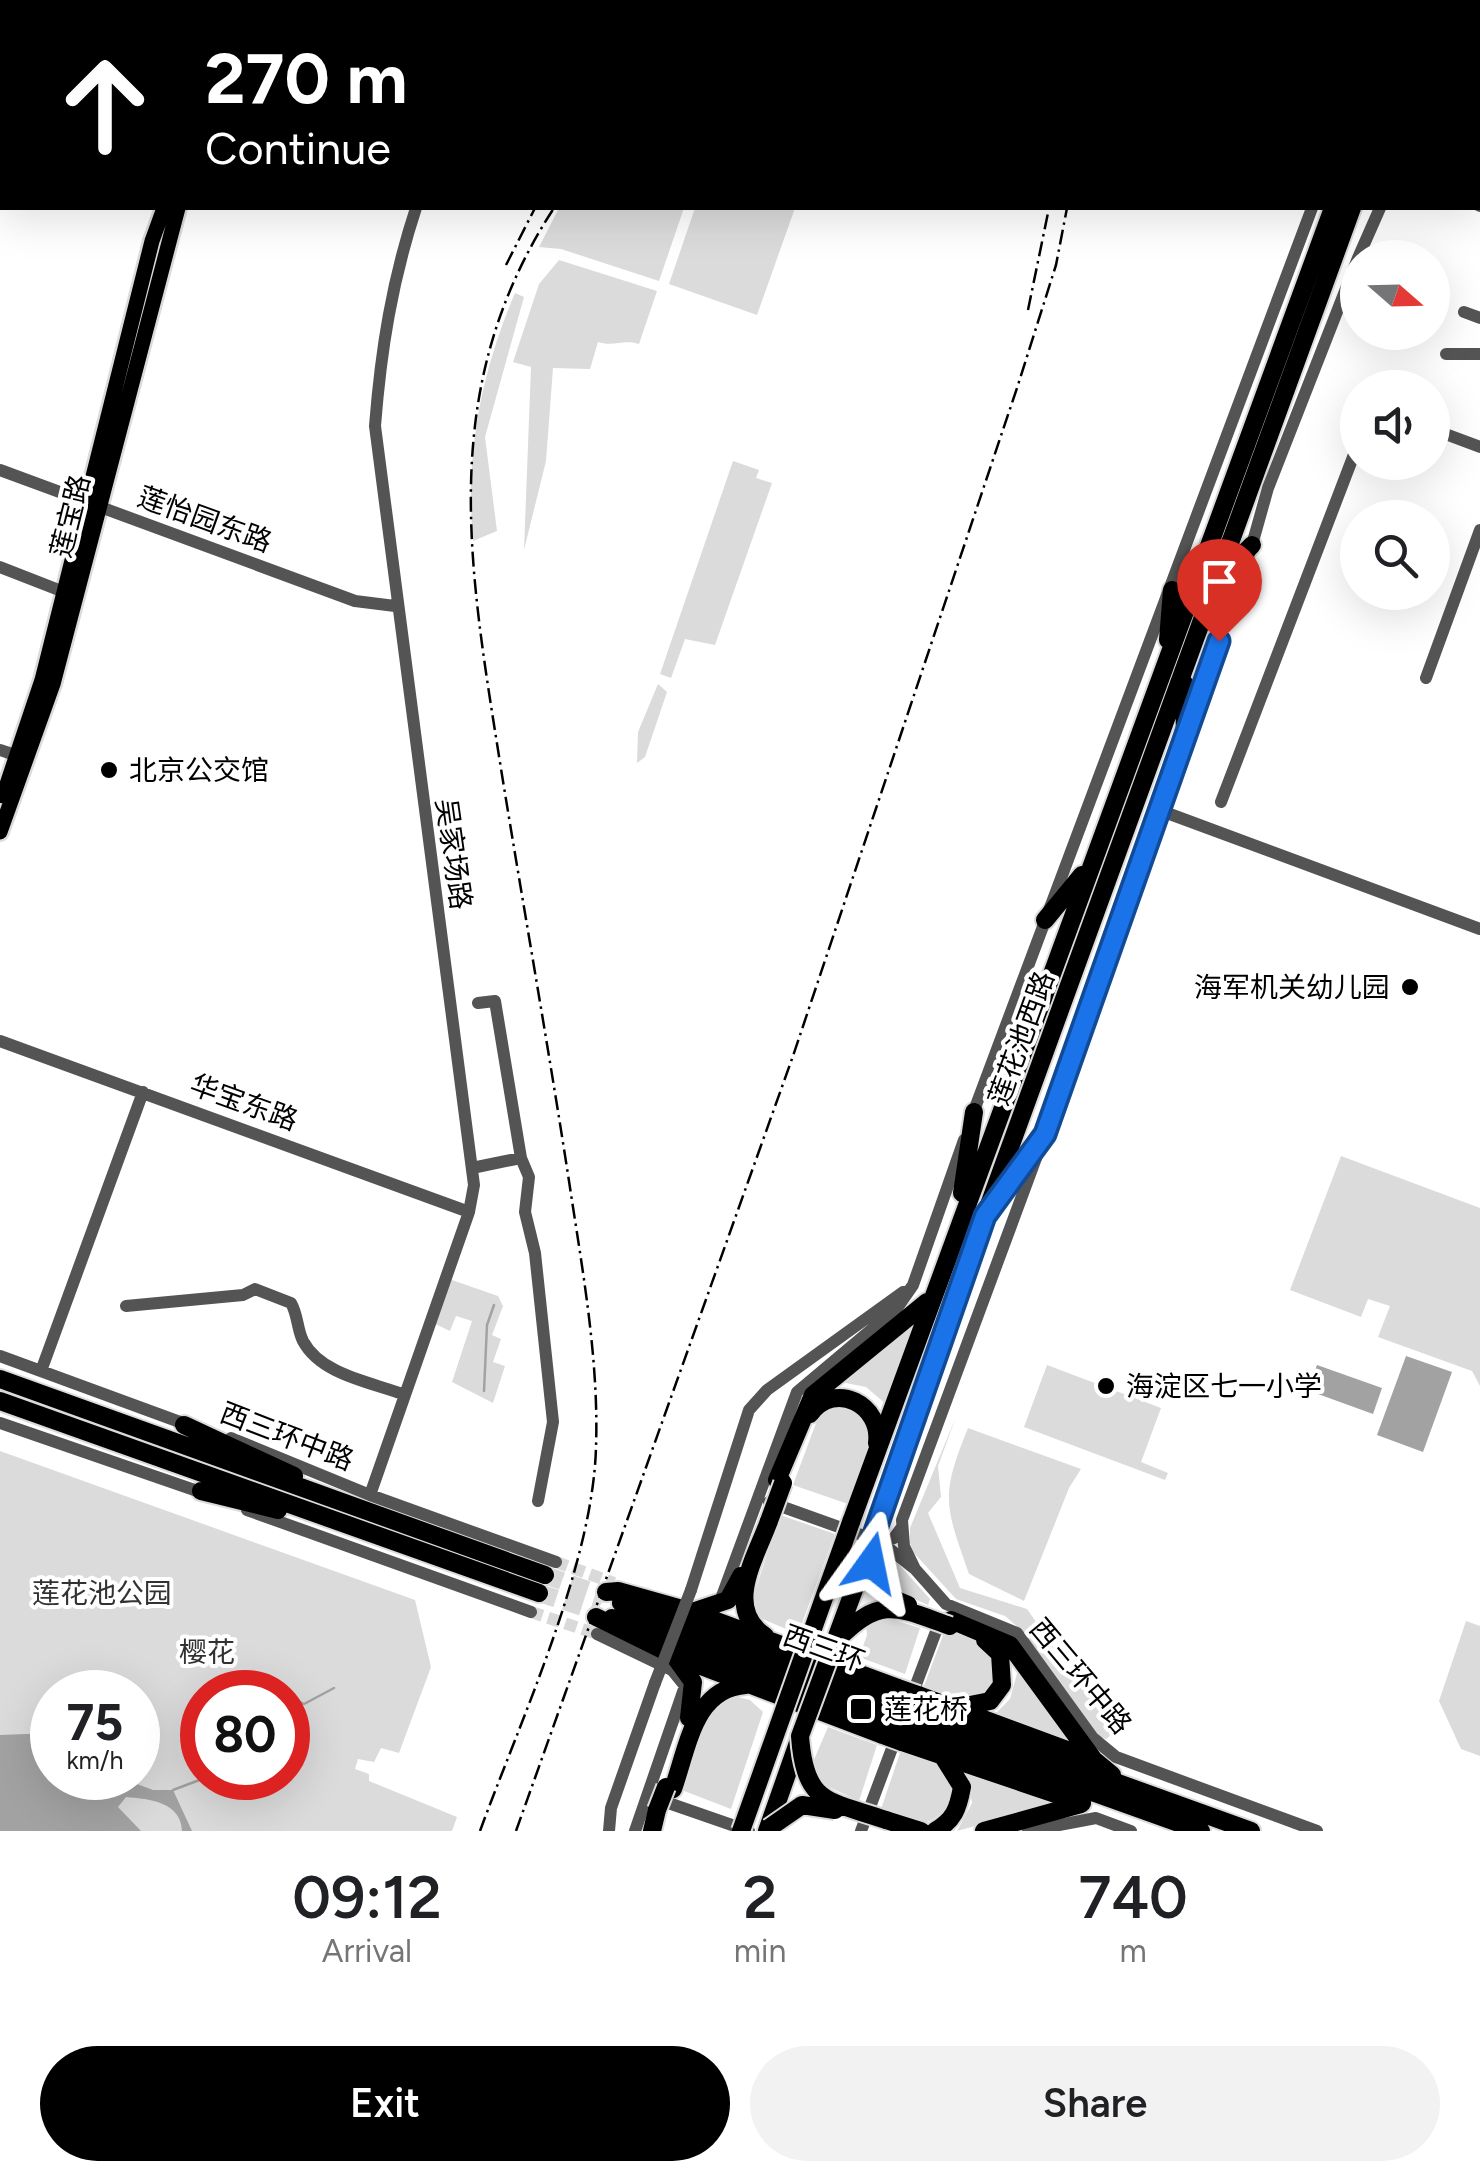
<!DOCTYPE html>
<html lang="en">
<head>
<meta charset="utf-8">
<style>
  :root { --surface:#fff; --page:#f2f2f2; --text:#202124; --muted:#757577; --accent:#000 }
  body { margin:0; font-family:Figtree,"Noto Sans SC",sans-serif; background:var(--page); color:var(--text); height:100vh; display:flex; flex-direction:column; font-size:38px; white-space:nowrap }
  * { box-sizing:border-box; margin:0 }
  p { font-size:32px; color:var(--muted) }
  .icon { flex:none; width:55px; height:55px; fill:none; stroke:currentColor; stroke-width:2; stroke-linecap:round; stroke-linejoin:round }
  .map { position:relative; height:1831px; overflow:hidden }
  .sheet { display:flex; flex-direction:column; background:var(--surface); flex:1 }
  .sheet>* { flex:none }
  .hud { position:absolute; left:0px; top:0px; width:1480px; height:210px; box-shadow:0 10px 40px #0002; background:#000; color:#fff; overflow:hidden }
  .needle { width:65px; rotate:110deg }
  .fabs { position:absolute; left:1340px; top:240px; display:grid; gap:20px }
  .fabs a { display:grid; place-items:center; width:110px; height:110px; border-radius:50%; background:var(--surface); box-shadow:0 10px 40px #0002; font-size:50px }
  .speed { position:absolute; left:30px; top:1670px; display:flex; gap:20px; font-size:50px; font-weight:700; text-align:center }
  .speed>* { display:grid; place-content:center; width:130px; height:130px; border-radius:50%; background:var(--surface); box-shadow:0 10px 40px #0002; line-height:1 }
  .speed small { font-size:25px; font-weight:400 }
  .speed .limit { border:15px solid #d22; background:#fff; color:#111 }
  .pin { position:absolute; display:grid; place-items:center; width:85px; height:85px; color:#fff; margin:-102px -42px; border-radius:50% 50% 50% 0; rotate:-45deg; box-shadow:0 0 10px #0007 }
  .pin .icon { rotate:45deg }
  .me { position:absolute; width:110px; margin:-55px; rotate:12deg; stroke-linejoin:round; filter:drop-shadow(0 0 8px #0008) }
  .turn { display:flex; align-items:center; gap:35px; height:210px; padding:0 40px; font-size:45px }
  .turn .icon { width:130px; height:130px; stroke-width:2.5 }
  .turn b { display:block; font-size:70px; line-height:85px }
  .eta { display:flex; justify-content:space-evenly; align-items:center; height:170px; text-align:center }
  .eta b { font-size:60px; font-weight:600; line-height:70px }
  .action { display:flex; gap:20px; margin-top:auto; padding:20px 40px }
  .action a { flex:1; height:115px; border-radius:60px; background:var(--accent); color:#fff; font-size:40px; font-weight:600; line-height:115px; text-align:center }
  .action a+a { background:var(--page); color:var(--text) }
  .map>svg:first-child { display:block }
  .green { fill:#dbdbdb; fill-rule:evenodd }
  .water { fill:#a2a2a2 }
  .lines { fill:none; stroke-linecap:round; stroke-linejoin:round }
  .stream { stroke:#a2a2a2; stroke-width:2.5 }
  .minor-tunnel { stroke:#d9d9d9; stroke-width:12; stroke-dasharray:12 6; stroke-linecap:butt }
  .highway-tunnel { stroke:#d9d9d9; stroke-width:18; stroke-dasharray:18 9; stroke-linecap:butt }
  .major-casing { stroke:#dbdbdb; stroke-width:20 }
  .highway-casing { stroke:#dbdbdb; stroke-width:22 }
  .minor { stroke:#545454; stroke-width:12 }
  .major { stroke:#000; stroke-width:15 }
  .highway { stroke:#000; stroke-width:18 }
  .rail { stroke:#000; stroke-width:2.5; stroke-dasharray:15 5 2.5 5; stroke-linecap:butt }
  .highway-bridge-casing { stroke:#dbdbdb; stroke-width:22; stroke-linecap:butt }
  .minor-bridge { stroke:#545454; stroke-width:12 }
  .highway-bridge { stroke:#000; stroke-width:18 }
  .route-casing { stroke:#114b97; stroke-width:25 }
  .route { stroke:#1a73e8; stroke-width:18 }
  .poi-dot { fill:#000; stroke:#fff; stroke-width:4 }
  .labels { text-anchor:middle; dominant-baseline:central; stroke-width:8; stroke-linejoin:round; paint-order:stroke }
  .street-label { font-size:28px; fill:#000; stroke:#fff }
  .poi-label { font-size:28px; fill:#000; stroke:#fff; text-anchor:start }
  .park-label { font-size:28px; fill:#323232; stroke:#fff }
</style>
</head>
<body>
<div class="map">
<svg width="1480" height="1831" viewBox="0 0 1480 1831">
  <rect width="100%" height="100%" fill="#fff"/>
  <!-- green -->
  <path class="green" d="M559,208H684L659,281L561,249L539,247Z
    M695,208H795L757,315L669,284Z
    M559,260L657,291L639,344C624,339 613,347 598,342L590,369L553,368L546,461L524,550L531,367L513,362L539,284Z
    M515,293L524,297L485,437L497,531L473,541C465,455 481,373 515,293Z
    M733,461L759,470L756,478L772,483L715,645L685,639L671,678L660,674Z
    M658,684L667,692L645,757L637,763L638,732Z
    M1341,1156L1480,1208V1386L1472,1371L1378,1337L1390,1306L1368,1299L1361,1317L1290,1290Z
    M446,1278L498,1296L503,1306L492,1335L501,1339L493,1362L505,1366L493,1403L452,1382L472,1321L456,1316L450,1331L431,1322Z
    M911,1326L887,1405L866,1387L836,1381Z
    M1047,1365L1161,1408L1141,1462L1168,1473L1165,1480L1024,1427Z
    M835,1406H857L874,1441L848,1504L793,1485L819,1415Z
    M956,1417L938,1466L941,1497L928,1513L960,1588L1027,1609L1114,1733L1106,1739L1099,1737L1020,1629L1005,1616L956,1599L914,1553L910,1543V1528Z
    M968,1428L1081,1469L1069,1488L1024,1601L969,1574C945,1505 940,1497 968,1428Z
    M0,1451L415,1600L431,1667L399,1753L381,1748L374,1762L358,1759L355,1769L369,1774V1781L457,1817L452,1831H0ZM52,1692H138V1778H52ZM202,1692H288V1778H202Z
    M780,1515L835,1534L798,1634L760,1618L752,1600Z
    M886,1550L930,1599L928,1605L899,1592L881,1573Z
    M885,1617L920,1628L905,1674L859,1657L867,1635L866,1624Z
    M1466,1621L1480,1626V1756L1461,1749L1439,1701Z
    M945,1630L988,1646L999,1670L992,1693L963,1702L924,1686Z
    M1019,1666L1077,1746L993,1716L1010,1699Z
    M730,1695L750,1700L763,1712L731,1809L679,1789L708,1708Z
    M828,1727L877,1745L859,1801L820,1783L813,1762Z
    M901,1750C929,1760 952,1766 954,1800C925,1831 921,1827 880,1812Z
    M967,1772L1057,1803L957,1831L972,1803Z"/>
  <!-- water -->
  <path class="water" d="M1406,1356L1452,1372L1423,1452L1377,1435Z
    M1317,1365L1382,1388L1373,1414L1307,1390Z
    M52,1733V1778H121L153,1790H173L192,1831H182C181,1802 150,1799 126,1797L118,1807L141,1831H0V1735Z"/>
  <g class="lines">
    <!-- stream -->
    <path class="stream" d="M484,1391L487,1325L494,1305
      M288,1696L304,1704L334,1688
      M202,1734L197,1755L202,1768
      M173,1790L202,1779V1774"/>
    <!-- minor-tunnel -->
    <path class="minor-tunnel" d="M556,1562L614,1583
      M531,1612L597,1634"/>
    <!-- highway-tunnel -->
    <path class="highway-tunnel" d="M545,1575L604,1596
      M539,1593L598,1612"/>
    <!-- major casing -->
    <g class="major-casing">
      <path id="major" d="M1277,0L1284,2
        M1313,0L1320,2
        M238,2L239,0
        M251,2L252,0
        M1478,54L1480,55
        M1478,74L1480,75
        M3,796L42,680L152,241L164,208
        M0,832L53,684L178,208"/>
    </g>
    <!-- highway casing -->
    <g class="highway-casing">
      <path id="highway" d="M1407,2L1408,0
        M1427,2L1428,0
        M1218,580L1252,545
        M1168,640L1172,590
        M1184,683L1185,737
        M1045,920L1082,875
        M962,1193L974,1112
        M997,1199L1045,1134
        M0,1379L545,1575
        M0,1401L539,1593
        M810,1414C835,1380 882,1405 877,1443
        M184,1425L294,1476
        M777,1480L813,1395L927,1302
        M201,1491L278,1510
        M851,1522L1333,208
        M875,1533L985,1216L1352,208
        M606,1592L618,1591L689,1611L898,1688
        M621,1603L893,1702
        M695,1611L728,1600L741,1576
        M596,1617L675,1656L883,1735
        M612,1618L887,1718
        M951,1620L1010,1645L1094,1760L1112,1775
        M765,1636C723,1608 756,1557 769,1521
        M675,1657L693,1682L689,1718
        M918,1695L1094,1760
        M960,1707L990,1701L1002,1685L1000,1654L985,1640
        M913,1709L1251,1831
        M908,1726L1201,1831
        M902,1742L1082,1803
        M673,1789C688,1747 694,1688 746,1685
        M886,1820L921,1831
        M652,1831L657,1810
        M767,1831L800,1737
        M935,1831C954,1820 958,1809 962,1787L942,1755
        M984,1831L1081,1804"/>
    </g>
    <!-- minor -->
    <path class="minor" d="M59,0L60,2
      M1243,0L1250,2
      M1344,0L1349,2
      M490,2L491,0
      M1390,2L1391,0
      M1460,2L1461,0
      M0,35H2
      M1478,205L1480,206
      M1358,258L1380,208
      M1464,312L1480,318
      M1446,354H1480
      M1432,429L1480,447
      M0,470L355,601L395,606
      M0,567L64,592
      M1426,678L1480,530
      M0,750L18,756
      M1221,802L1358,444
      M1159,810L1480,929
      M478,1003L495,1001L521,1158L529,1177L525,1212L535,1253L553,1422L538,1501
      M0,1041L469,1212
      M972,1116L1312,208
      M472,1168L521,1158
      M126,1306L243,1295L255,1289L291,1303C298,1315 297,1329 303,1341C321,1375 371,1382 405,1395
      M0,1356L188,1425
      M41,1371L143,1092
      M0,1423L206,1494
      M231,1438L370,1495L556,1562
      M370,1495L469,1212L474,1185L375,426C381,349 392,281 416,208
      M769,1502L878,1541
      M247,1510L531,1612
      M902,1527L894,1538L882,1543L915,1569L946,1604L1017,1633L1093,1738L1116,1757L1317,1831
      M915,1569L904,1546L902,1520L1045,1134L1252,545L1268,488L1358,258
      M691,1590L749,1410L767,1390L903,1292
      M722,1596L797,1392L897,1308L913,1285L964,1140
      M597,1634L672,1670L685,1686L635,1831
      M911,1698L941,1618
      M654,1798L749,1831
      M609,1831L611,1808L655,1683
      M861,1831L897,1735
      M1028,1831L1096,1818L1131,1831"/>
    <!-- major -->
    <use href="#major" class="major"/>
    <!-- highway -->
    <use href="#highway" class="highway"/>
    <!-- rail -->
    <path class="rail" d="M698,2L700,0
      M720,2L722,0
      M1077,2L1078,0
      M1093,2V0
      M506,265L535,208
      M1028,310L1049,208
      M480,1831C521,1719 593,1564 596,1447C599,1358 582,1268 569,1181C548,1045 524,910 502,775C470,572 434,392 554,208
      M516,1831L793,1056L1018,385L1056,265L1067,208"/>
    <!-- highway-bridge casing -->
    <g class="highway-bridge-casing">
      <path id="highway-bridge" d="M769,1521L783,1483
        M875,1533L800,1736C805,1805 828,1800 886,1820
        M870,1550C873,1579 879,1594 908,1605
        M839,1638C881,1595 899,1608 950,1626
        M898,1688L918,1695
        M893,1702L913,1709
        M887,1718L908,1726
        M883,1735L902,1742
        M657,1810L666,1787
        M769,1828L802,1805L835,1810
        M741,1831L851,1522"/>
    </g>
    <!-- minor-bridge -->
    <path class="minor-bridge" d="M655,1683L691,1590"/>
    <!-- highway-bridge -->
    <use href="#highway-bridge" class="highway-bridge"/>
  </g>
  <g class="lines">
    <!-- route casing -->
    <g class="route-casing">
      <path id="route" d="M871,1563L870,1546L985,1216L1045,1134L1219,641"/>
    </g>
    <!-- route -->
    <use href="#route" class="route"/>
  </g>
  <!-- markers -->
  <g class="poi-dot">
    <circle cx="109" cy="770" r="10"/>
    <circle cx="1410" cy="987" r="10"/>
    <circle cx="1106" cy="1386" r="10"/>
    <rect x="849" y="1697" width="24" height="24" rx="5"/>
  </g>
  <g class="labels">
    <!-- street labels -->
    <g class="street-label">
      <text transform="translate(70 516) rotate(-76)">莲宝路</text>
      <text transform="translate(205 519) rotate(20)">莲怡园东路</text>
      <text transform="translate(454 854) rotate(82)">吴家场路</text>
      <text transform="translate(1021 1038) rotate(-70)">莲花池西路</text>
      <text transform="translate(244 1102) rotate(20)">华宝东路</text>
      <text transform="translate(287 1436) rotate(21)">西三环中路</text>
      <text transform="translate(824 1648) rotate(20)">西三环</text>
      <text transform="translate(1081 1676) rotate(50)">西三环中路</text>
    </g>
    <!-- poi labels -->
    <g class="poi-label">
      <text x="129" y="770">北京公交馆</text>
      <text x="1390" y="987" text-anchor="end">海军机关幼儿园</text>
      <text x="1126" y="1386">海淀区七一小学</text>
      <text x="884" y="1709">莲花桥</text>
    </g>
    <!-- park labels -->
    <g class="park-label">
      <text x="102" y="1593">莲花池公园</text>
      <text x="207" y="1652">樱花</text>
    </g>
  </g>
</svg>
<div class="fabs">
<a><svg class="needle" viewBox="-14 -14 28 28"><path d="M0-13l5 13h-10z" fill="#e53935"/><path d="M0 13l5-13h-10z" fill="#757577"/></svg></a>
<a><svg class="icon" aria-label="sound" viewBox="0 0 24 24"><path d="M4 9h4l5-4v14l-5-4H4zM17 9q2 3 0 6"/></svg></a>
<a><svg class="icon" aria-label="search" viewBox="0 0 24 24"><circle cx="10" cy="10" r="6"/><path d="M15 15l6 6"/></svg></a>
</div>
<div class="speed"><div>75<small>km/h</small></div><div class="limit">80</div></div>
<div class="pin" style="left:1219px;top:641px;background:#d93025"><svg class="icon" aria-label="arrive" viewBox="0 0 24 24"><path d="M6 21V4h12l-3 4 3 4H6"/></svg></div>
<svg class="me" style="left:871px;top:1563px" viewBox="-20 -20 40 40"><path d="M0-17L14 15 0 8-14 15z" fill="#1a73e8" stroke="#fff" stroke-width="4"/></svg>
<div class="hud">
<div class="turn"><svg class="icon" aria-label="ahead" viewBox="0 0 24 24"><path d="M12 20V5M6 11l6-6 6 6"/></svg><div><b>270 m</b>Continue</div></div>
</div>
</div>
<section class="sheet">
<div class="eta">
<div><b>09:12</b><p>Arrival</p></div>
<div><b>2</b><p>min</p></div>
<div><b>740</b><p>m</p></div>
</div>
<div class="action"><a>Exit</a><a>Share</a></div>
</section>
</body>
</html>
